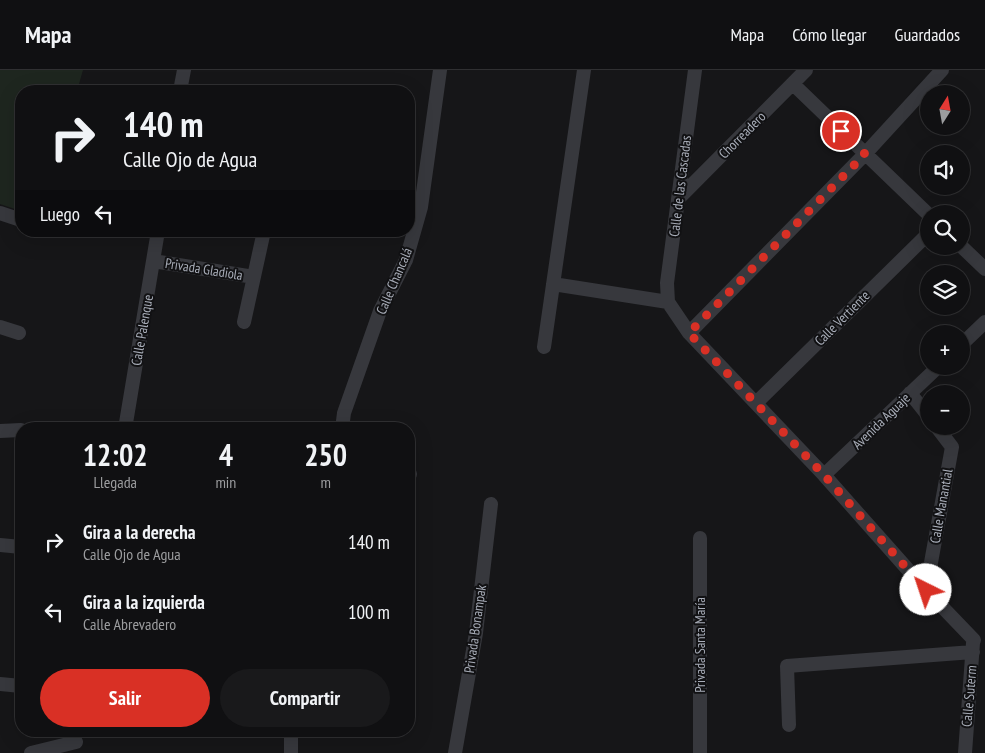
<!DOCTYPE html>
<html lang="es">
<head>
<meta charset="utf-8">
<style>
  :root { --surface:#101012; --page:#19191b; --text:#f1f3f6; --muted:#9c9d9f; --line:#303032; --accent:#d93025 }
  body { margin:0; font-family:"PT Sans Narrow",sans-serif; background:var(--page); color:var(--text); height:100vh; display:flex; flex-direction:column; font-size:19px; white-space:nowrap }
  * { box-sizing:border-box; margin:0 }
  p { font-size:16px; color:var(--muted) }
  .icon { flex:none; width:28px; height:28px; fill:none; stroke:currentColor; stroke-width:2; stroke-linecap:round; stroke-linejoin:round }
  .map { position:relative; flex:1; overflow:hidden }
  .drawer { position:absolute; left:15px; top:352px; width:400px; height:315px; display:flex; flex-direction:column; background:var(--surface); border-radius:20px; box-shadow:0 5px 20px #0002,0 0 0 1px var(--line) }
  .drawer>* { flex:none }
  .guide { position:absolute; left:15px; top:15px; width:400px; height:152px; border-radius:20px; box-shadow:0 5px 20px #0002,0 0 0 1px var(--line); background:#101012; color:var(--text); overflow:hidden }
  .needle { width:32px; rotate:11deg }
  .fabs { position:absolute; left:920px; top:15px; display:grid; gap:10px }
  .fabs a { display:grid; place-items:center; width:50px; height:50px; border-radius:50%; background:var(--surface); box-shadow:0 5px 20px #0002,0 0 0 1px var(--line); font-size:25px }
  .pin { position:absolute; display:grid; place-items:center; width:42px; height:42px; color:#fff; margin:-21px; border:2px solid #fff; border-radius:50%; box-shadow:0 1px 5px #0007 }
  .me { position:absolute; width:55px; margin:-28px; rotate:319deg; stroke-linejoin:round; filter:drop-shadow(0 0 4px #0008) }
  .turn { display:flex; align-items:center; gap:18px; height:105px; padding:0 25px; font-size:22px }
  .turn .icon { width:65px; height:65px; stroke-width:2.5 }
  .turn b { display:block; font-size:35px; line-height:42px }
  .then { display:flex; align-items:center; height:48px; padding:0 25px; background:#0003; gap:10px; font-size:19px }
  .eta { display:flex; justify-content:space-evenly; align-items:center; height:85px; text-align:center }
  .eta b { font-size:30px; font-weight:600; line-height:35px }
  .cta { display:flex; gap:10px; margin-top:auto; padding:10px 25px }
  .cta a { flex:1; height:58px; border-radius:30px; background:var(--accent); color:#fff; font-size:20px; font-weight:600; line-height:58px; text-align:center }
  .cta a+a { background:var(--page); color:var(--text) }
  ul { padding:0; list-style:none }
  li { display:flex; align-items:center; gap:15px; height:70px; padding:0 25px }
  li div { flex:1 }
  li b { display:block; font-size:19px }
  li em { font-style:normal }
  header { display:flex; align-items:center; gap:30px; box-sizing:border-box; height:70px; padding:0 25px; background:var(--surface); border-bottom:1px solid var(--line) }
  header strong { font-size:24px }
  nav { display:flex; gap:28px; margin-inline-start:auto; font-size:18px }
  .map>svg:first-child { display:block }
  .green { fill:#1e261f }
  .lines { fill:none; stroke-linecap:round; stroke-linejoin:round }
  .street { stroke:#37383d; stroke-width:14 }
  .route { stroke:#d93025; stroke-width:9; stroke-dasharray:0 16.2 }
  .labels { text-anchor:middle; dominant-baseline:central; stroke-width:4; stroke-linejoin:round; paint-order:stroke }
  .street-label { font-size:14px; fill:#a8adb8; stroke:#111113 }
</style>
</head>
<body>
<header>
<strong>Mapa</strong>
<nav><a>Mapa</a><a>Cómo llegar</a><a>Guardados</a></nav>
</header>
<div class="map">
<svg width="985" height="683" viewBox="0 0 985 683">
  <rect width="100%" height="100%" fill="#161618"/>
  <!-- green -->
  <path class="green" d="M0,0H83L77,21H21V141L0,134Z"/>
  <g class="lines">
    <!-- street -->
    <path class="street" d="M695,0L667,213L668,232L689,263L824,405L926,520L974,570
      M793,14L929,145
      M180,21L184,0
      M678,129L806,0
      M0,143L21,150
      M53,161H54
      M961,176L985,199
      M153,191L254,207
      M553,214L668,232
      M244,252L264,161
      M0,257L19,263
      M689,263L865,84L942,0
      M961,275L985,252
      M544,277L584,0
      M910,323L929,347
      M756,333L929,163
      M34,359H39
      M125,359L158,161
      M342,359L344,343L380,241L406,190L421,137L440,0
      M0,361L21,360
      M409,404H410
      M824,405L939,296
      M0,475L21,477
      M926,520L952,377L936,356
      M0,614L21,616
      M789,655L787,596L973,582
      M31,683L76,672
      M291,683V661
      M455,683L476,563L491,434
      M700,683V468
      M965,683L973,573"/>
  </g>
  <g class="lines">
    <!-- route -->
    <path class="route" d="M841,61L865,84L689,263L824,405L926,520"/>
  </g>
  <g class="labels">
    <!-- street labels -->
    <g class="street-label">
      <text transform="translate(742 65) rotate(-45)">Chorreadero</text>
      <text transform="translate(680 116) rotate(-83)">Calle de las Cascadas</text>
      <text transform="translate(204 199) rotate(9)">Privada Gladiola</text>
      <text transform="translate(394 211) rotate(-67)">Calle Chancalá</text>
      <text transform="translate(842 248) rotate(-45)">Calle Vertiente</text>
      <text transform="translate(142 260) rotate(-80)">Calle Palenque</text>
      <text transform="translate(881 351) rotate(-44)">Avenida Aguaje</text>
      <text transform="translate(941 436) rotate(-80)">Calle Manantial</text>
      <text transform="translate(475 559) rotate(-82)">Privada Bonampak</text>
      <text transform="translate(700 575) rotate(-90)">Privada Santa María</text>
      <text transform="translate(969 626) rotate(-85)">Calle Suterm</text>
    </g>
  </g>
</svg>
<div class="fabs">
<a><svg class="needle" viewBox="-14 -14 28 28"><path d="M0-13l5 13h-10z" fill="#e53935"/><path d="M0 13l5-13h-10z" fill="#9c9d9f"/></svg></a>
<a><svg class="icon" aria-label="sound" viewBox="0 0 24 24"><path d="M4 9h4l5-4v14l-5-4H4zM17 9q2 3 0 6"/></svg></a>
<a><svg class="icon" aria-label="search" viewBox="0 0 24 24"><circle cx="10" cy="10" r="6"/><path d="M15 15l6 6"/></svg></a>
<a><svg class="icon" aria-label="layers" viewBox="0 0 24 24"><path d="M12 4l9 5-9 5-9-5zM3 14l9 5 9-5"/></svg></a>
<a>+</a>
<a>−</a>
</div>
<div class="pin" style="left:841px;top:61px;background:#d93025"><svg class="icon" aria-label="arrive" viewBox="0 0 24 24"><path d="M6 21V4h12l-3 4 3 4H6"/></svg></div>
<svg class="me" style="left:926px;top:520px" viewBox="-20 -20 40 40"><circle r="19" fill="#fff"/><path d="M0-13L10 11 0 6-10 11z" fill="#d93025"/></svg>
<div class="guide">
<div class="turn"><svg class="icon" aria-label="right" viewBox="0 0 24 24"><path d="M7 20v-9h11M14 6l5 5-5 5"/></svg><div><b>140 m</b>Calle Ojo de Agua</div></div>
<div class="then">Luego<svg class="icon" aria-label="left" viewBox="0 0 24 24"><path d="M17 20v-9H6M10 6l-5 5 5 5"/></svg></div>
</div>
<section class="drawer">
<div class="eta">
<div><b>12:02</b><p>Llegada</p></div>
<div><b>4</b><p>min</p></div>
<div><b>250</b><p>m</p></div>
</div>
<ul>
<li><svg class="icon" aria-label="right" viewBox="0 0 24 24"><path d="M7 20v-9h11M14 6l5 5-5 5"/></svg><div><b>Gira a la derecha</b><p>Calle Ojo de Agua</p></div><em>140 m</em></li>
<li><svg class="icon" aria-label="left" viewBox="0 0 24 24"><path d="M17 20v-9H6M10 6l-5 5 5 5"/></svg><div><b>Gira a la izquierda</b><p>Calle Abrevadero</p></div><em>100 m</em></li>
</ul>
<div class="cta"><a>Salir</a><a>Compartir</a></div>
</section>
</div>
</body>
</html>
